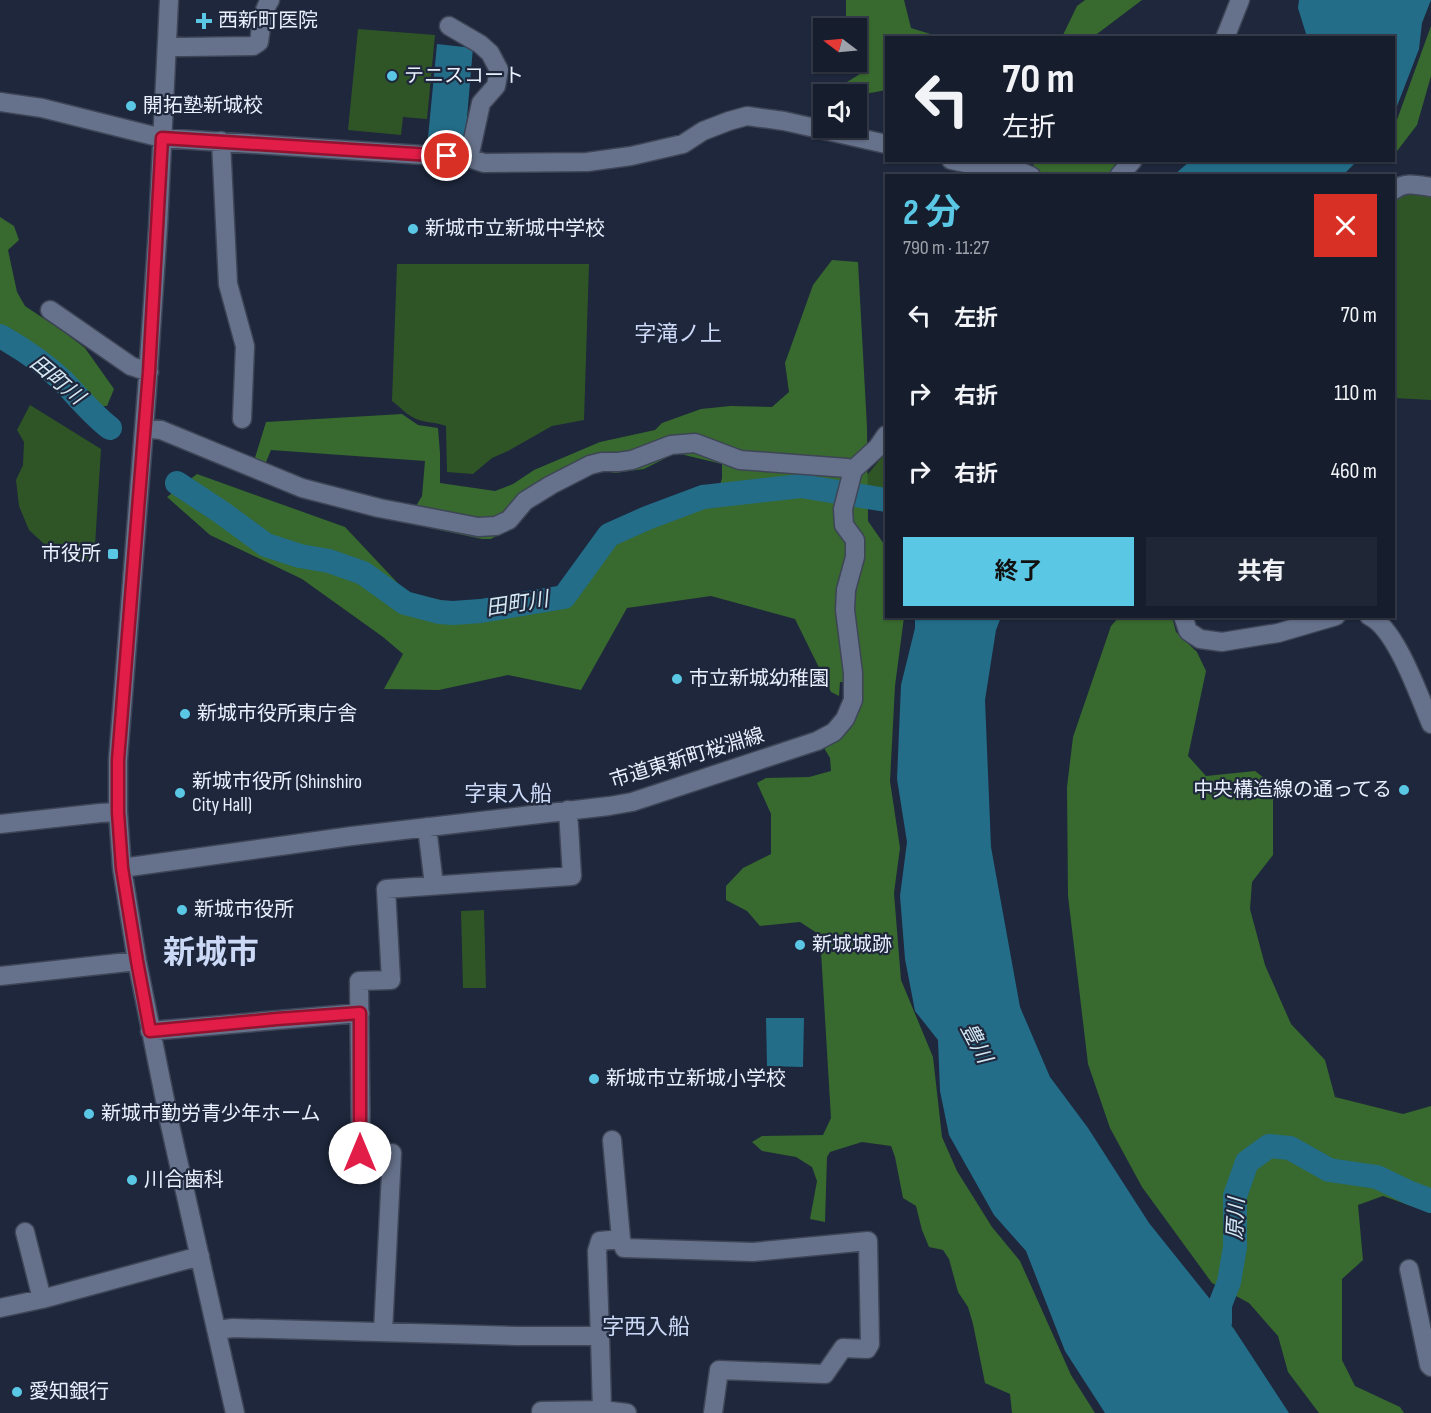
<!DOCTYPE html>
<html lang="ja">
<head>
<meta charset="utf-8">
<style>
  :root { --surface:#161d2d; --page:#1f2635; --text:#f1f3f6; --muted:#9ea2aa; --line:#353b49; --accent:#5ac8e5 }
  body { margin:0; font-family:"Sofia Sans Condensed","Noto Sans JP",sans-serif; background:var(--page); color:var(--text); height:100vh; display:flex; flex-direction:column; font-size:22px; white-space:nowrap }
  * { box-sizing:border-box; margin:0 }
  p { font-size:20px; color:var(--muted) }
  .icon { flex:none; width:33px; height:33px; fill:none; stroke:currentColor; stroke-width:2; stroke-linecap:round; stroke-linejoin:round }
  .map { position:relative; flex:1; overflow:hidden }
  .sheet { position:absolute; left:885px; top:174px; width:510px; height:444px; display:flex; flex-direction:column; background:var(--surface); border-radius:0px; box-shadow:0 2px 4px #0004,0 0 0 2px var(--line) }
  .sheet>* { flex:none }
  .top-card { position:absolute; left:885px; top:36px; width:510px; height:126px; border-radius:0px; box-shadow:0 2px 4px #0004,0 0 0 2px var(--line); background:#161d2d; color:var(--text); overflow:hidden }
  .needle { width:39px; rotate:286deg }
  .buttons { position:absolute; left:813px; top:18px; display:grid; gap:12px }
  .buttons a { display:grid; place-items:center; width:54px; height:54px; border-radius:0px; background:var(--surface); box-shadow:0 2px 4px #0004,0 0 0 2px var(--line); font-size:30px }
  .pin { position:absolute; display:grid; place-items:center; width:51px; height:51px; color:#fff; margin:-26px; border:3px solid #fff; border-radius:50%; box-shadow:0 2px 6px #0007 }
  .me { position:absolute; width:66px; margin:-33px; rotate:0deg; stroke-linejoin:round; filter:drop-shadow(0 0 4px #0008) }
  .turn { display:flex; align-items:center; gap:21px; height:126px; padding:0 18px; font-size:27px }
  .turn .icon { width:78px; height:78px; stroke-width:2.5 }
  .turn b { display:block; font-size:42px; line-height:51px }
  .round { display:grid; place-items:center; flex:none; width:63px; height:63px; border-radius:0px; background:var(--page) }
  .overview { display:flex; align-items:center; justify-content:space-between; height:102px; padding:0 18px }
  h1 { font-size:36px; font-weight:700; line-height:45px; color:var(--accent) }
  .cta { display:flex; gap:12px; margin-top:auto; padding:12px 18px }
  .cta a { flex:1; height:69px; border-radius:0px; background:var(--accent); color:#111; font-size:24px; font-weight:700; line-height:69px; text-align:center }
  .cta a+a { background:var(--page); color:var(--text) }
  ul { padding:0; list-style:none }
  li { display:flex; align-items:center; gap:18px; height:78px; padding:0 18px }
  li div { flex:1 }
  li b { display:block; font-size:22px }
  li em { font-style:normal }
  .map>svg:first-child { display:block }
  .green { fill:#2f5527 }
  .forest { fill:#38692e }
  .water { fill:#236d89 }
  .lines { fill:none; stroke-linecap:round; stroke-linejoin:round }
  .river { stroke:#236d89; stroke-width:24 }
  .minor-casing { stroke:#3e4557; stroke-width:21 }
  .minor { stroke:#66728b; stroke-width:18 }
  .route-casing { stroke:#92132f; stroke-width:15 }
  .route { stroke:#e11d48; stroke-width:10 }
  .poi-dot { fill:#5ac8e5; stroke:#1e273c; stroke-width:2 }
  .labels { text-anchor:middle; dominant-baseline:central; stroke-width:4.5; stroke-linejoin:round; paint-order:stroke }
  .poi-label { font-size:20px; fill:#e8effd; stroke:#1e273c; text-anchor:start }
  .street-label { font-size:20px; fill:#e8effd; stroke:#1e273c }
  .water-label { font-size:21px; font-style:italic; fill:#d3e8f3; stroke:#1e273c }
  .quarter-label { font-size:22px; fill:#ccd9f6; stroke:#1e273c }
  .town-label { font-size:32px; font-weight:bold; fill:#ccd9f6; stroke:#1e273c }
</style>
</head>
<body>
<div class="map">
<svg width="1431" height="1413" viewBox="0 0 1431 1413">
  <rect width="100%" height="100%" fill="#1e273c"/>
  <!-- green -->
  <path class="green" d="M358,29L435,35L427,119L403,117L401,135L348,130Z
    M1431,190V400L1394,398V193Z
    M397,264H589L584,420L552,426L508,451L492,458L473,474L447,472L446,426C436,422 426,423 416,419C407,415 400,407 392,401Z
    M30,405L101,449L94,562L56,555L29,530L19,506L16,480L23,465L24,442L17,430Z
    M886,452V491L866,487L861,476L868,474Z
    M484,910L486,988H463L461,911Z"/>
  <!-- forest -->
  <path class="forest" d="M846,0H904L911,28L940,37L886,38V90L865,94L847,82L860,74L856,62V28H846Z
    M1085,0H1142L1093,37H1062L1077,6Z
    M1431,26V76L1417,125L1394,155V128Z
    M1096,160L1116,163L1108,175L1057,176L1034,171L1033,161Z
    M0,217L14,226L19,240L8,250L17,292L25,306L64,332L85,348L114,389L107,406H92L60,381L20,345L0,334Z
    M832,260L858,262L867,427L868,521L886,547V616L904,617L895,686L890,781L900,848L894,893L901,980L933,1057L942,1137L957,1171L992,1227L1020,1261L1071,1375L1095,1413H1012L1010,1394L985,1383L973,1324L968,1307L958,1292L949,1259L943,1250L929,1247L922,1230L916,1206L903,1198L895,1157L891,1146L862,1142L830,1152L827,1157L825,1222L810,1219L817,1181L812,1167L796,1157L762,1151L752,1142L762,1136L823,1135L831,1118L820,935L800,922L760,926L747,911L726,900V886L743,868L771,854V814L757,783L766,778L809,777L831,771L830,758L824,748L832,738L856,683L840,682L839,696L831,692L795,619L711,596L627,608L581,690L508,675L439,690L384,689L403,654L383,637L302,579L210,535L167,497L197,474L345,527L407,593L455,603L564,587L610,541L672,502L719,489L722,478V464L676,453L644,469L615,473L601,470L538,497L510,528L491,539H482L406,523L422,496L425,461L271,450L264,467L254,461L266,422L402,414L418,425L438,428L440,453V483L495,491L513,484L534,470L600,442L655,430L662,423L701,409L730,406L772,407L789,392L785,363L813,285Z
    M1119,617H1172L1176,632L1197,652L1206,671L1188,756L1206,776L1255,771L1273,785V855L1252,882L1250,909L1265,965L1291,1024L1325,1060L1335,1097L1403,1114L1431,1106V1213L1383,1196L1358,1205L1363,1260L1342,1279V1360L1355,1386L1400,1407L1404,1413H1319L1288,1372L1278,1336L1249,1303L1212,1283L1142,1187L1110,1128L1088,1064L1068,896L1067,787L1073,737L1111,626Z"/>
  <!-- water -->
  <path class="water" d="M1299,0H1431L1422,23L1419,49L1394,114V38L1307,37L1298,8Z
    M437,44L473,48L464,152L427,148Z
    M1190,161V160L1357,161L1343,175H1174Z
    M915,617H1001L996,630L985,700L991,847L1020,1007L1050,1077L1088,1128L1149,1223L1234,1329L1289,1413H1105L1065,1351L1026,1251L994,1215L949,1135L940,1091L938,1040L915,1011L905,959L900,896L907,842L897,779L901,685L915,628Z
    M766,1018H804L803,1067L767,1066Z"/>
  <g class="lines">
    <!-- river -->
    <path class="river" d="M0,336C23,349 45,364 64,382C79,398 93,415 110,428
      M177,483L221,512L266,545L300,556L329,561L363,573L405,603L439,612L453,613L481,611L564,597L609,535L647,518L703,497L801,486L886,500
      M1215,1343L1220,1322V1305L1229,1282L1235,1247V1196L1247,1162L1269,1146L1290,1148L1329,1170L1377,1177L1408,1192L1431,1201"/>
    <!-- minor casing -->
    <g class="minor-casing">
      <path id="minor" d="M169,0L158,227L147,390L118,760V812L122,868L137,961L170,1125L235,1413
        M449,26L480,44L490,53L499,70L496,86L481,103L469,158
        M1225,38L1240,0
        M167,46L184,47L253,46L259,42C261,28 262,12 270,0
        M0,102L42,108L162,138L469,158L484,163L587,162L631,156L683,144L703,131L729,121L747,116L784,121L886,144
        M221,141L228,284L245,346L242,419
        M951,160L974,165L1008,166L1031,176
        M1119,176L1133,160
        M1394,190C1405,181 1418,185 1431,187
        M50,310L131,366L149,372
        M144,428L161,430L302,488L379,508L478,527L496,526L509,520L525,501L551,485L590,465L602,462H618L632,460L671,445L695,443L740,460L847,468L853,470
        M1183,616L1188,631L1200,639L1222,642L1278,633L1336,616
        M1369,616C1396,628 1419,696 1431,724
        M0,824L100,813L118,812
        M427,827L434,885
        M122,868L352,836L609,806L632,802L817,741L834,732L845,719L853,700V673L845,610L846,590L855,557V540L844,525L843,509L853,470L877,448L886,435
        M0,976L137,961
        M150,1031L360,1013
        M612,1140L621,1239
        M25,1232L42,1299
        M1409,1269L1429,1365L1431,1367
        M0,1308L42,1299L200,1256
        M217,1330L233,1328L516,1336H600
        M383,1332L392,1153H361L359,981L391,980L386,889L572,876L568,810
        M541,1413V1411L602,1410
        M627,1413L602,1410L600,1336L597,1251L600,1241L621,1239L624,1248L753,1252L868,1241L870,1344L867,1349L843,1348L825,1374L719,1370L713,1413"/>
    </g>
    <!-- minor -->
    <use href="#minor" class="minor"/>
  </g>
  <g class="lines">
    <!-- route casing -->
    <g class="route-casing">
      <path id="route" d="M360,1153V1013L277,1019L150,1031L137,961L122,868L118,812V760L149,372L162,138L447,156"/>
    </g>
    <!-- route -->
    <use href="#route" class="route"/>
  </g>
  <!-- markers -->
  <g class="poi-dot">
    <path d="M201 12h6v6h6v6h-6v6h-6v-6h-6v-6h6z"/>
    <circle cx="392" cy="76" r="6"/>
    <circle cx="131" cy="106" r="6"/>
    <circle cx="413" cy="229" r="6"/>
    <rect x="107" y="548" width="12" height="12" rx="3"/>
    <circle cx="677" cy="679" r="6"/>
    <circle cx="185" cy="714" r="6"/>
    <circle cx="1404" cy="790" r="6"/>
    <circle cx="180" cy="793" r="6"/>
    <circle cx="182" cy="910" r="6"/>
    <circle cx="800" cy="945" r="6"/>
    <circle cx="594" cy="1079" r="6"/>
    <circle cx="89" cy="1114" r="6"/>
    <circle cx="132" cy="1180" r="6"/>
    <circle cx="17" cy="1392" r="6"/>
  </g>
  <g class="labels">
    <!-- poi labels -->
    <g class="poi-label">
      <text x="218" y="21">西新町医院</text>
      <text x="404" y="76">テニスコート</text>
      <text x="143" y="106">開拓塾新城校</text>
      <text x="425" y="229">新城市立新城中学校</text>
      <text x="101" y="554" text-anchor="end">市役所</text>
      <text x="689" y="679">市立新城幼稚園</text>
      <text x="197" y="714">新城市役所東庁舎</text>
      <text x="192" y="782">新城市役所 (Shinshiro<tspan x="192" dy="23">City Hall)</tspan></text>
      <text x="1392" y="790" text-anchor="end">中央構造線の通ってる</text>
      <text x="194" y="910">新城市役所</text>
      <text x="812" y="945">新城城跡</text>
      <text x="606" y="1079">新城市立新城小学校</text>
      <text x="101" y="1114">新城市勤労青少年ホーム</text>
      <text x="144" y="1180">川合歯科</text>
      <text x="29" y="1392">愛知銀行</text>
    </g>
    <!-- street labels -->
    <g class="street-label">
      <text transform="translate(687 758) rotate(-17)">市道東新町桜淵線</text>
    </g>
    <!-- water labels -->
    <g class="water-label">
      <text transform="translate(57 380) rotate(40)">田町川</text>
      <text transform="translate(517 604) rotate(-9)">田町川</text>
      <text transform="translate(976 1043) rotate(62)">豊川</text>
      <text transform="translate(1236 1219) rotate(-87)">原川</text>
    </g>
    <!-- quarter labels -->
    <g class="quarter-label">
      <text x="678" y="334">字滝ノ上</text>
      <text x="508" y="794">字東入船</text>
      <text x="646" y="1327">字西入船</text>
    </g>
    <!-- town labels -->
    <g class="town-label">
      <text x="211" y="953">新城市</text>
    </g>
  </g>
</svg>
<div class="buttons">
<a><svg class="needle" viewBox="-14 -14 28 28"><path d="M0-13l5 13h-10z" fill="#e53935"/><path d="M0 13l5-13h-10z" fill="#9ea2aa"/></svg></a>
<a><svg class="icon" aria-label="sound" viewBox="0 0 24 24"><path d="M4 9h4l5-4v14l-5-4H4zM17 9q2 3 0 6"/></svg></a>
</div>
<div class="pin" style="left:447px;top:156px;background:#d93025"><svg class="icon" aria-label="arrive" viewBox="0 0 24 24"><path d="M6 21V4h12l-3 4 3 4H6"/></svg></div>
<svg class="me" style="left:360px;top:1153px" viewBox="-20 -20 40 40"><circle r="19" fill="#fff"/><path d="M0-13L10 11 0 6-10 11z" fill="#e11d48"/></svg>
<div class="top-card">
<div class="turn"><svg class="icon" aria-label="left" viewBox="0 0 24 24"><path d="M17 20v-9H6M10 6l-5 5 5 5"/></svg><div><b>70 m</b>左折</div></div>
</div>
<section class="sheet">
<div class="overview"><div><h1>2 分</h1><p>790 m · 11:27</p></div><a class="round" style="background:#d93025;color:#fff"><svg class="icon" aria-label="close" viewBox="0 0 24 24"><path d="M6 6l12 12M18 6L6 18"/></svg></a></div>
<ul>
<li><svg class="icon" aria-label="left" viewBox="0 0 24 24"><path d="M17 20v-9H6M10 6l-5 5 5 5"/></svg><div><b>左折</b></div><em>70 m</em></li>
<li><svg class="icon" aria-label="right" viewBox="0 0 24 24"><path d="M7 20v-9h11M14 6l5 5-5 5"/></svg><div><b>右折</b></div><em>110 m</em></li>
<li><svg class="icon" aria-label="right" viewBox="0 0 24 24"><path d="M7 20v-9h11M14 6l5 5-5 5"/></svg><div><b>右折</b></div><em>460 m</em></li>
</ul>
<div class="cta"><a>終了</a><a>共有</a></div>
</section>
</div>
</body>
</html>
